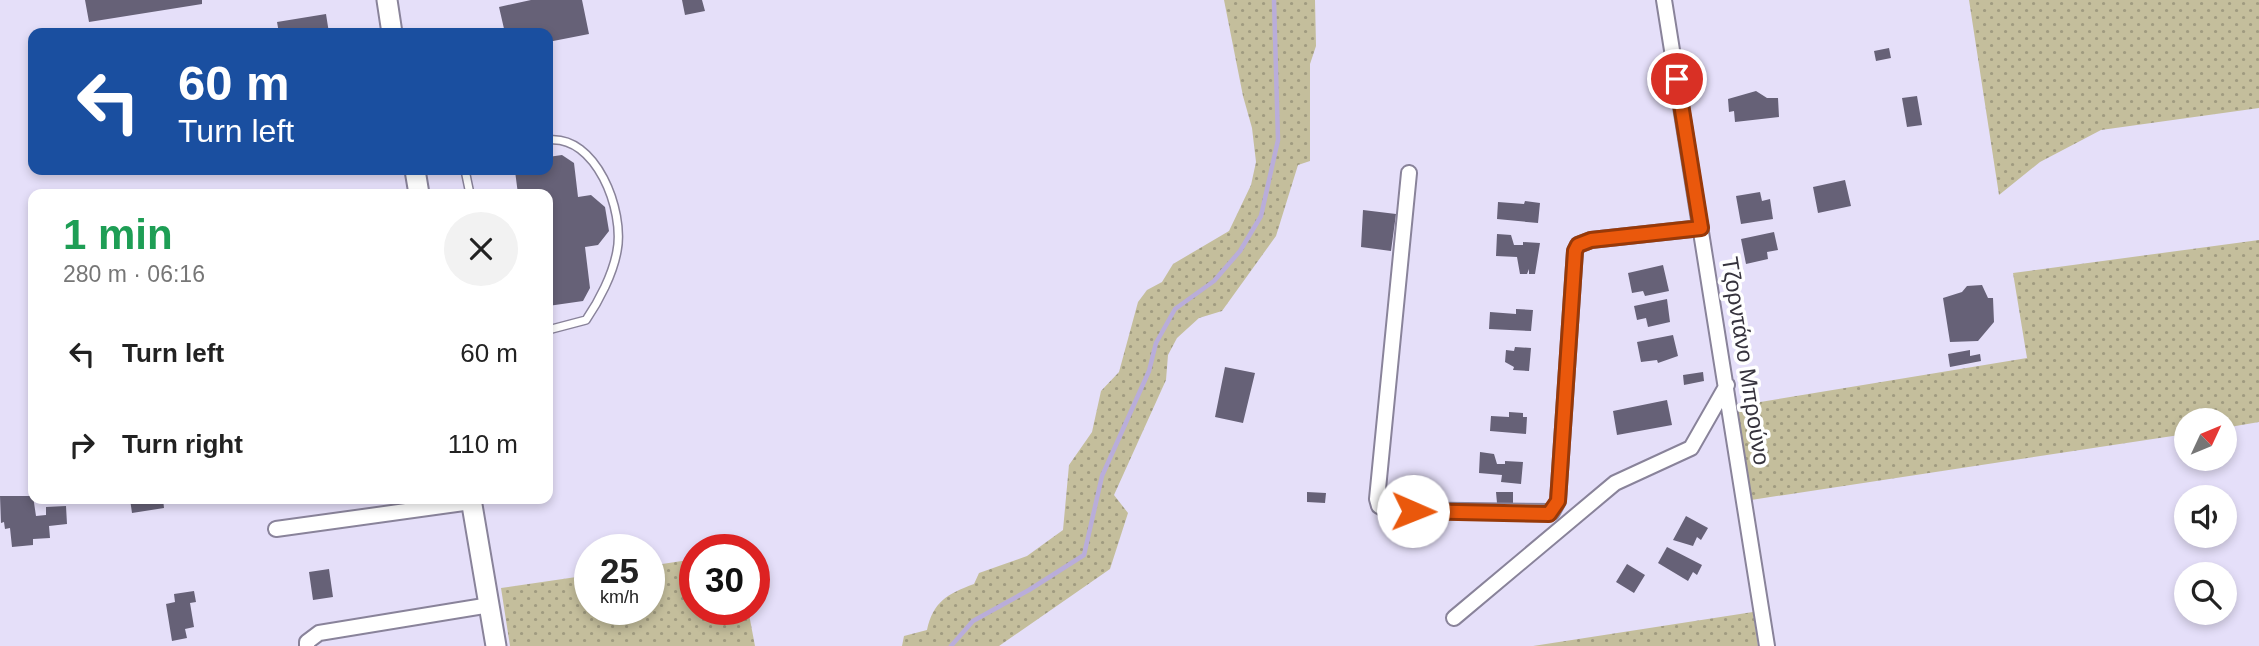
<!DOCTYPE html>
<html lang="en">
<head>
<meta charset="utf-8">
<style>
  :root { --surface:#fff; --page:#f2f2f2; --text:#222; --muted:#767676 }
  body { margin:0; font-family:Helvetica,sans-serif; background:var(--page); color:var(--text); height:100vh; display:flex; flex-direction:column; font-size:26px; white-space:nowrap }
  * { box-sizing:border-box; margin:0 }
  p { font-size:23px; color:var(--muted) }
  .icon { flex:none; width:38px; height:38px; fill:none; stroke:currentColor; stroke-width:2; stroke-linecap:round; stroke-linejoin:round }
  .map { position:relative; flex:1; overflow:hidden }
  .details { position:absolute; left:28px; top:189px; width:525px; height:315px; display:flex; flex-direction:column; background:var(--surface); border-radius:14px; box-shadow:0 4px 10px #0003 }
  .details>* { flex:none }
  .hud { position:absolute; left:28px; top:28px; width:525px; height:147px; border-radius:14px; box-shadow:0 4px 10px #0003; background:#1a4fa0; color:#fff; overflow:hidden }
  .needle { width:46px; rotate:46deg }
  .controls { position:absolute; left:2174px; top:408px; display:grid; gap:14px }
  .controls a { display:grid; place-items:center; width:63px; height:63px; border-radius:50%; background:var(--surface); box-shadow:0 4px 10px #0003; font-size:35px }
  .speed { position:absolute; left:574px; top:534px; display:flex; gap:14px; font-size:35px; font-weight:700; text-align:center }
  .speed>* { display:grid; place-content:center; width:91px; height:91px; border-radius:50%; background:var(--surface); box-shadow:0 4px 10px #0003; line-height:1 }
  .speed small { font-size:18px; font-weight:400 }
  .speed .limit { border:10px solid #d22; background:#fff; color:#111 }
  .pin { position:absolute; display:grid; place-items:center; width:60px; height:60px; color:#fff; margin:-30px; border:4px solid #fff; border-radius:50%; box-shadow:0 2px 7px #0007 }
  .me { position:absolute; width:77px; margin:-38px; rotate:91deg; stroke-linejoin:round; filter:drop-shadow(0 0 5px #0008) }
  .turn { display:flex; align-items:center; gap:24px; height:147px; padding:0 35px; font-size:32px }
  .turn .icon { width:91px; height:91px; stroke-width:2.5 }
  .turn b { display:block; font-size:49px; line-height:60px }
  .round { display:grid; place-items:center; flex:none; width:74px; height:74px; border-radius:37px; background:var(--page) }
  .headline { display:flex; align-items:center; justify-content:space-between; height:119px; padding:0 35px }
  h1 { font-size:42px; font-weight:800; line-height:52px; color:#1e9e55 }
  ul { padding:0; list-style:none }
  li { display:flex; align-items:center; gap:21px; height:91px; padding:0 35px }
  li div { flex:1 }
  li b { display:block; font-size:26px }
  li em { font-style:normal }
  .map>svg:first-child { display:block }
  .green { fill:url(#green-dots) }
  .lines { fill:none; stroke-linecap:round; stroke-linejoin:round }
  .stream { stroke:#b9adda; stroke-width:4.5 }
  .building { fill:#666177 }
  .lane-casing { stroke:#89839a; stroke-width:10 }
  .street-casing { stroke:#89839a; stroke-width:18 }
  .secondary-casing { stroke:#89839a; stroke-width:23 }
  .lane { stroke:#fff; stroke-width:7 }
  .street { stroke:#fff; stroke-width:14 }
  .secondary { stroke:#fff; stroke-width:19 }
  .route-casing { stroke:#983908; stroke-width:18 }
  .route { stroke:#ea580c; stroke-width:12 }
  .labels { text-anchor:middle; dominant-baseline:central; stroke-width:7; stroke-linejoin:round; paint-order:stroke }
  .street-label { font-size:23px; fill:#36333d; stroke:#fff }
</style>
</head>
<body>
<div class="map">
<svg width="2259" height="646" viewBox="0 0 2259 646">
  <defs>
    <pattern id="green-dots" width="8" height="8" patternUnits="userSpaceOnUse" patternTransform="scale(1.75)"><rect width="8" height="8" fill="#c4be9c"/><path d="M2 2h.1M6 6h.1" fill="none" stroke="#a09b80" stroke-width="1.8" stroke-linecap="round"/></pattern>
  </defs>
  <rect width="100%" height="100%" fill="#e5dff9"/>
  <!-- green -->
  <path class="green" d="M1224,0H1315L1316,46L1310,64V161L1298,165L1276,236L1222,311L1199,318L1177,338L1168,355L1166,380L1114,495L1128,513L1110,569L999,646H902L904,636L927,630C933,602 947,594 974,584L979,573L1027,556L1063,530L1069,465L1092,432L1101,391L1119,372L1138,302L1147,290L1162,282L1173,264L1229,231L1251,185L1256,162L1252,128L1243,96Z
    M1969,0H2259V108L2101,130L2040,162L1999,195Z
    M2259,240V422L2224,428V420H2186V434L1751,500L1736,406L2027,358L2013,273Z
    M695,559V609H748L755,646H510L501,588L590,575V609H649V566Z
    M1753,612L1758,646H1533Z"/>
  <g class="lines">
    <!-- stream -->
    <path class="stream" d="M951,646L973,621L1029,590L1084,555L1102,476L1149,371L1156,343L1175,309L1214,281L1240,251L1261,216L1278,140L1274,0"/>
  </g>
  <!-- building -->
  <path class="building" d="M85,0H202V4L89,22Z
    M531,0H582L589,34L548,42V33H505L499,7Z
    M682,0H702L705,11L685,15Z
    M326,14L329,33H279L277,22Z
    M1889,48L1891,58L1876,61L1874,51Z
    M1756,91L1767,98H1778L1779,117L1735,122L1734,111L1729,112L1728,99Z
    M1917,96L1922,125L1907,127L1902,98Z
    M562,155L574,163L578,197L591,195L605,207L609,231L598,245L585,247L590,288L583,301L548,306V194H518L515,171L548,170V157Z
    M1845,180L1851,206L1818,213L1813,187Z
    M1760,192L1762,201L1770,199L1773,219L1741,224L1736,196Z
    M1525,201L1540,203L1538,223L1497,219L1498,202L1524,204Z
    M1363,210L1396,214L1391,251L1361,247Z
    M1774,232L1778,250L1767,252L1768,259L1746,264L1741,239Z
    M1497,234L1511,235L1514,245H1523V242L1540,243L1535,274H1529V269L1527,274H1520L1517,257L1496,256Z
    M1663,265L1669,291L1645,296L1643,291L1632,293L1628,273Z
    M1982,285L1988,298H1993L1994,322L1978,341L1950,342L1943,298L1962,292L1967,286Z
    M1667,299L1670,322L1648,327L1646,318L1637,320L1634,306Z
    M1516,309L1533,310L1531,331L1489,329L1490,312L1516,314Z
    M1673,335L1678,356L1658,363L1657,360L1641,362L1637,342Z
    M1515,347L1531,348L1529,371L1513,370L1514,367L1505,362L1506,350L1514,351Z
    M1970,350V356L1980,354L1981,361L1950,367L1948,354Z
    M1225,367L1255,373L1243,423L1215,417Z
    M1703,372L1704,381L1684,385L1683,375Z
    M1667,400L1672,425L1617,435L1613,411Z
    M1509,412L1523,413V417H1527L1526,434L1490,431L1491,416L1509,417Z
    M1480,452L1494,454L1497,464H1505V461L1523,462L1521,484L1501,482L1502,475L1479,473Z
    M1307,492L1326,493L1325,503L1307,502Z
    M1496,492H1513V503H1497Z
    M0,496H33L36,516L46,515V507L66,506L67,524L49,526L50,538L33,539V545L12,547L10,528L5,529L4,522L1,523Z
    M130,499H163L164,508L132,513Z
    M1686,516L1708,528L1701,540L1697,537L1693,546L1673,540Z
    M1667,547L1702,565L1697,575L1693,572L1688,581L1658,563Z
    M1627,564L1645,575L1634,593L1616,582Z
    M329,569L333,597L313,600L309,572Z
    M194,591L196,602L190,603L194,627L185,629L187,638L172,641L166,604L175,602L174,594Z"/>
  <g class="lines">
    <!-- lane casing -->
    <g class="lane-casing">
      <path id="lane" d="M548,140C596,134 625,211 617,251C613,274 599,301 586,320L548,330
        M465,170L470,194"/>
    </g>
    <!-- street casing -->
    <g class="street-casing">
      <path id="street" d="M1664,0L1767,646
        M1409,173L1377,499L1379,506L1386,510L1552,512L1558,501L1575,251L1578,245L1591,240L1701,228
        M276,529L471,502
        M1454,618L1615,483L1691,448L1727,385
        M307,646V642L319,633L490,605"/>
    </g>
    <!-- secondary casing -->
    <g class="secondary-casing">
      <path id="secondary" d="M387,0L392,33
        M415,170L419,194
        M471,499L496,646"/>
    </g>
    <!-- lane -->
    <use href="#lane" class="lane"/>
    <!-- street -->
    <use href="#street" class="street"/>
    <!-- secondary -->
    <use href="#secondary" class="secondary"/>
  </g>
  <g class="lines">
    <!-- route casing -->
    <g class="route-casing">
      <path id="route" d="M1413,511L1549,514L1558,501L1575,251L1578,245L1591,240L1701,228L1677,79"/>
    </g>
    <!-- route -->
    <use href="#route" class="route"/>
  </g>
  <g class="labels">
    <!-- street labels -->
    <g class="street-label">
      <text transform="translate(1746 361) rotate(81)">Τζορντάνο Μπρούνο</text>
    </g>
  </g>
</svg>
<div class="controls">
<a><svg class="needle" viewBox="-14 -14 28 28"><path d="M0-13l5 13h-10z" fill="#e53935"/><path d="M0 13l5-13h-10z" fill="#767676"/></svg></a>
<a><svg class="icon" aria-label="sound" viewBox="0 0 24 24"><path d="M4 9h4l5-4v14l-5-4H4zM17 9q2 3 0 6"/></svg></a>
<a><svg class="icon" aria-label="search" viewBox="0 0 24 24"><circle cx="10" cy="10" r="6"/><path d="M15 15l6 6"/></svg></a>
</div>
<div class="speed"><div>25<small>km/h</small></div><div class="limit">30</div></div>
<div class="pin" style="left:1677px;top:79px;background:#d93025"><svg class="icon" aria-label="arrive" viewBox="0 0 24 24"><path d="M6 21V4h12l-3 4 3 4H6"/></svg></div>
<svg class="me" style="left:1413px;top:511px" viewBox="-20 -20 40 40"><circle r="19" fill="#fff"/><path d="M0-13L10 11 0 6-10 11z" fill="#ea580c"/></svg>
<div class="hud">
<div class="turn"><svg class="icon" aria-label="left" viewBox="0 0 24 24"><path d="M17 20v-9H6M10 6l-5 5 5 5"/></svg><div><b>60 m</b>Turn left</div></div>
</div>
<section class="details">
<div class="headline"><div><h1>1 min</h1><p>280 m · 06:16</p></div><a class="round"><svg class="icon" aria-label="close" viewBox="0 0 24 24"><path d="M6 6l12 12M18 6L6 18"/></svg></a></div>
<ul>
<li><svg class="icon" aria-label="left" viewBox="0 0 24 24"><path d="M17 20v-9H6M10 6l-5 5 5 5"/></svg><div><b>Turn left</b></div><em>60 m</em></li>
<li><svg class="icon" aria-label="right" viewBox="0 0 24 24"><path d="M7 20v-9h11M14 6l5 5-5 5"/></svg><div><b>Turn right</b></div><em>110 m</em></li>
</ul>
</section>
</div>
</body>
</html>
